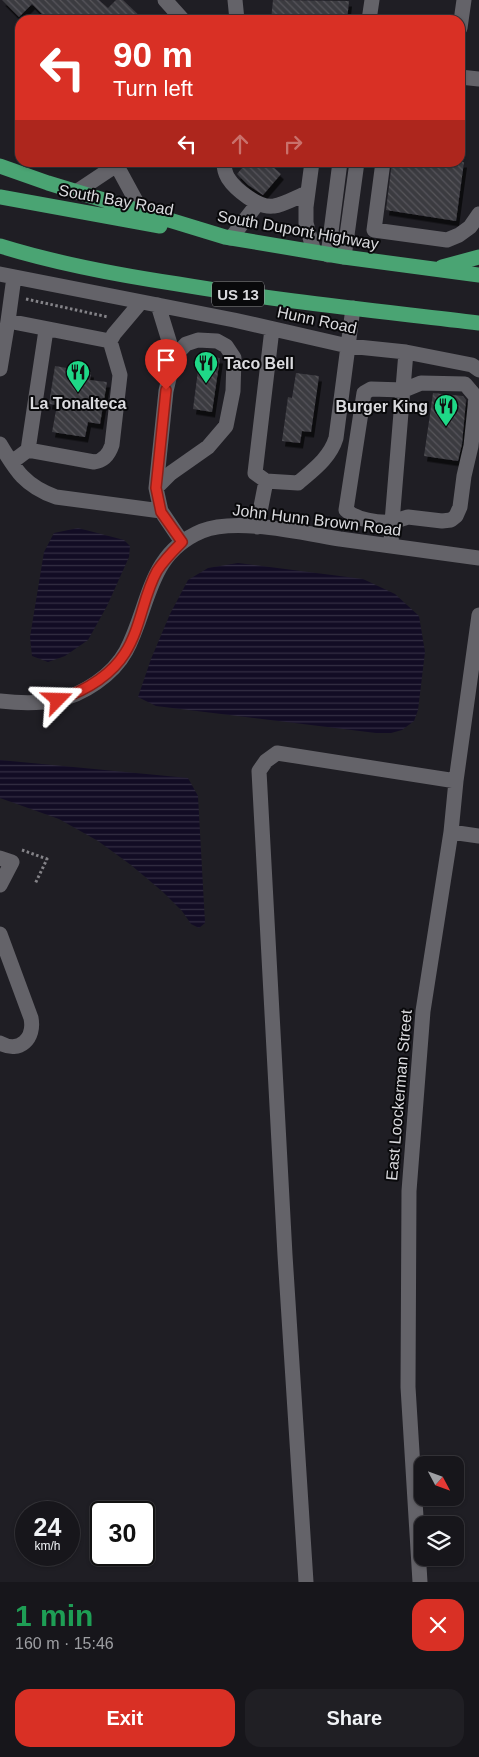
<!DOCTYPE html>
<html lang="en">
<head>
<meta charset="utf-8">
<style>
  :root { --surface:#17161b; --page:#201f24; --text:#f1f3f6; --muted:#9e9fa3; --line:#36353a; --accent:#d93025 }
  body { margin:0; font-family:Helvetica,sans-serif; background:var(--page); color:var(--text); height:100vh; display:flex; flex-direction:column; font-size:19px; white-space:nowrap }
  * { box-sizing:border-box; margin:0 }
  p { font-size:16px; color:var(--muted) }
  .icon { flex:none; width:28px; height:28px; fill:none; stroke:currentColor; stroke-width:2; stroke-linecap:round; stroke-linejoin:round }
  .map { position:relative; height:1582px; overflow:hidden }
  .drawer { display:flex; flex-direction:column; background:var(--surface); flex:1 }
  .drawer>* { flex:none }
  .top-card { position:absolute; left:15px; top:15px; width:450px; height:152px; border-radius:15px; box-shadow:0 1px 4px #0004,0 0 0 1px var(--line); background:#d93025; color:#fff; overflow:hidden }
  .needle { width:32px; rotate:131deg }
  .tools { position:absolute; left:414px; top:1456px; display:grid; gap:10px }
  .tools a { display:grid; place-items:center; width:50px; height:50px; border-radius:10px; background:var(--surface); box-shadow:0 1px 4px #0004,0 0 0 1px var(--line); font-size:25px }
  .speed { position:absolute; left:15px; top:1501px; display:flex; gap:10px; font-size:25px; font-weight:700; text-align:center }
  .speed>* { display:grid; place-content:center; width:65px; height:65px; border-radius:50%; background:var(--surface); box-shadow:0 1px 4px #0004,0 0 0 1px var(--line); line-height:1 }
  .speed small { font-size:12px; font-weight:400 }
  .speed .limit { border:2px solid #111; border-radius:8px; background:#fff; color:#111 }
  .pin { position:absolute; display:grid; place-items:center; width:42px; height:42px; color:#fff; margin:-51px -21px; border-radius:50% 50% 50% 0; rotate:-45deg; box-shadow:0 0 5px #0007 }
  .pin .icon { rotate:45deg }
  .me { position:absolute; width:55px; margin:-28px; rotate:68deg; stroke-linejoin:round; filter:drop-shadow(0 0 4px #0008) }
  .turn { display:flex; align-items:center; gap:18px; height:105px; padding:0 15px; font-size:22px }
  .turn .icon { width:65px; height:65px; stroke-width:2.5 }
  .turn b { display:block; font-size:35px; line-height:42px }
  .lanes { display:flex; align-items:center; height:48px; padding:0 15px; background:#0003; justify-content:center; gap:25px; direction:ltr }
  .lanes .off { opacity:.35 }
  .round { display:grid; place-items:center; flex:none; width:52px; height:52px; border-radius:15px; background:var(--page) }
  .summary { display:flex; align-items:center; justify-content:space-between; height:85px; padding:0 15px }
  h1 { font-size:30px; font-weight:700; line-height:38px; color:#1e9e55 }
  .primary-button { display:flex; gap:10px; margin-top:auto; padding:10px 15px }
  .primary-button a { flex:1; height:58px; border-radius:15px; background:var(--accent); color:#fff; font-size:20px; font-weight:700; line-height:58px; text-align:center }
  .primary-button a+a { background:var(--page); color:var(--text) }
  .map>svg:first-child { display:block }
  .water { fill:url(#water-rules) }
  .building { fill:url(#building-back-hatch); filter:url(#shadow) }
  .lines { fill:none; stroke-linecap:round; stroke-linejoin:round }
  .path { stroke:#848388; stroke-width:3; stroke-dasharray:2.5 2.5; stroke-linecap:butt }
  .minor { stroke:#646369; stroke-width:15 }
  .highway { stroke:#4aa473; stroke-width:15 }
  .route-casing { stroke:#8d1f18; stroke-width:12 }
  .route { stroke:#d93025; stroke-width:9 }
  .labels { text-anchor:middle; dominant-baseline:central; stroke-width:4; stroke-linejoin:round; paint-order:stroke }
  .shield { fill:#09090b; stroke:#9c9c9f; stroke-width:1 }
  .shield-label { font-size:15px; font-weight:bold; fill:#dbdbdf }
  .street-label { font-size:16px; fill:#dbdbdf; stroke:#09090b }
  .poi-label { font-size:16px; font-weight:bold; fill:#dbdbdf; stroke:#09090b; text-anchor:start }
</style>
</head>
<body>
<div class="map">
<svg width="479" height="1582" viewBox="0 0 479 1582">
  <defs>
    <pattern id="water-rules" width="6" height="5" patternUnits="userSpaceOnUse" patternTransform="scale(1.25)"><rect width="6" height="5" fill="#120c24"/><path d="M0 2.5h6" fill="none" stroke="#342f43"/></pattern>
    <pattern id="building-back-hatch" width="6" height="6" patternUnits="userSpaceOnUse" patternTransform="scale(1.25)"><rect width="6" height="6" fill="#3b3a40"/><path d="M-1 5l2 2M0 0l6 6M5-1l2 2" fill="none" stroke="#57565b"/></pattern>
    <filter id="shadow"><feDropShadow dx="3" dy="5.5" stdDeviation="0" flood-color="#0009"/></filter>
  </defs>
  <rect width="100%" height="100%" fill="#1f1e24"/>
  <!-- water -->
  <path class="water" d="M78,528L124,540L130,546L129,557L107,606L88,640L65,656L48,662L32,656L30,637L44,552L54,533Z
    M238,563L363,579L395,594L419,616L425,652L418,710L414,721L402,730L391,733H376L156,706L138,697L151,659L170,614L188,580L208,568Z
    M0,760L188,778L198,796L205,923L199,928L191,924L182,911L163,892L131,865L98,841L59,819L0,798Z"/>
  <!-- building -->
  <path class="building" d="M2,0H99L108,8L116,0H123L144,20H48L32,4L19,17Z
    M273,0L349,1L347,20H271Z
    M247,162H268L281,174L263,195L248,185L237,174Z
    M392,162H464L456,221L386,210Z
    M200,355L220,358L212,412L193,409Z
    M55,366L91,372L90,380L107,382L100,424L88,422L85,437L52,432L57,405L49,404Z
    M296,373L319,376L311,432L302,431L300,443L282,441L288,397L292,398Z
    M433,393L463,396L466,400L462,444L458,461L424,456Z"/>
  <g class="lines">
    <!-- path -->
    <path class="path" d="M26,299L108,317
      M22,850L47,859L35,884"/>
    <!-- minor -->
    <path class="minor" d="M165,0L183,20
      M235,0L237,20
      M369,20L372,0
      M460,28L464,0
      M460,77L479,79
      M224,162C224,168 225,173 228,178C235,189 259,209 274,206C283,205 297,197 307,193
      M312,162L306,207V223L314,252
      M383,162L374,230L447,240L459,235L470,227L479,214
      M117,166L142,212
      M76,192L121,162
      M231,238L258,203
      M328,255L340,162
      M344,257L357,162
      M0,274L234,320L348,346L406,352L472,365L479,370
      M158,305L174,357
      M8,321L14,277
      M272,329L255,473L266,481L298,483C313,470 330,458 336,438L353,308
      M110,341L114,334L141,302
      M0,369L8,321L110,341L120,375L112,445C109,454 104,461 94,462L28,450L12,462
      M0,444C16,471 25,486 56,497L161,511
      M28,450L46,330
      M156,488L166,391L174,357L186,344L198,340L217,341L226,346L234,358L233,391L226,426L208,447L171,473L156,488L161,511L182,542
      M257,527L266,481
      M391,546L392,522C378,523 356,520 346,510L364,393L371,389L404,390L421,383L465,384L476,397L471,446L464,476L460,507L456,516L451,520L442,521L408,517L392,522L406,352
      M0,701C18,703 38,704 57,700C83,695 113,675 126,651C150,606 147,554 202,531C236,517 303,533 340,539C387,545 433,552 479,558
      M451,832L479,836
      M0,858L12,862L0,885
      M0,934L31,1018C35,1038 20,1054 0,1043
      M306,1582L285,1255L259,771L266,761L277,753L456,781
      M420,1582L408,1387L409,1191L423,1011L451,832L456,781L479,615"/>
    <!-- highway -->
    <path class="highway" d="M0,166L48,183L225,237L344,257L479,275
      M0,197L160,226
      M0,246C58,264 118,275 178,284C278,301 379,311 479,323
      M442,267L479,257"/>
  </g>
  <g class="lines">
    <!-- route casing -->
    <g class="route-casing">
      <path id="route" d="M58,700C84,691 110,677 125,653C141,628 143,596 157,571C164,560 173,551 182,542L161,512L156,488L166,390"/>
    </g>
    <!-- route -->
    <use href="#route" class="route"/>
  </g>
  <!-- icons -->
  <defs>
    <g id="restaurant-pin" transform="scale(1.25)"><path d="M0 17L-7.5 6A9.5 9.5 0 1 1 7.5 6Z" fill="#1fd887" stroke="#09090b"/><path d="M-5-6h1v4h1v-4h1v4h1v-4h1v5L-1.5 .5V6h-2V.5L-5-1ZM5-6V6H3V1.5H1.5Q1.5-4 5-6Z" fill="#111"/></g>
  </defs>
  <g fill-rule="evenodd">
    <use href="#restaurant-pin" x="206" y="363"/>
    <use href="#restaurant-pin" x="78" y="372"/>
    <use href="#restaurant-pin" x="446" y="406"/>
  </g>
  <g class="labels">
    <!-- shield labels -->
    <rect class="shield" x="212" y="281.5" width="52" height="25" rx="4"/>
    <g class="shield-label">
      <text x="238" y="294">US 13</text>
    </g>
    <!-- street labels -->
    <g class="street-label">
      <text transform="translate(116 200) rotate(10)">South Bay Road</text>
      <text transform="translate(298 230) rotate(10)">South Dupont Highway</text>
      <text transform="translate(317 320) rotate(12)">Hunn Road</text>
      <text transform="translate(317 520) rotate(7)">John Hunn Brown Road</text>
      <text transform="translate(399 1095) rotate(-85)">East Loockerman Street</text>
    </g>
    <!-- poi labels -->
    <g class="poi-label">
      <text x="224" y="363">Taco Bell</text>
      <text x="78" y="403" text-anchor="middle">La Tonalteca</text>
      <text x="428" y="406" text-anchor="end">Burger King</text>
    </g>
  </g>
</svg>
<div class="tools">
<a><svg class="needle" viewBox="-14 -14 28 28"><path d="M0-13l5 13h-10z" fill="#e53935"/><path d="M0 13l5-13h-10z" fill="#9e9fa3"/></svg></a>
<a><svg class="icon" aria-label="layers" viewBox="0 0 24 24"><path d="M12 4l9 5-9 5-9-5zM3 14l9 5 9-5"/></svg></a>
</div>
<div class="speed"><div>24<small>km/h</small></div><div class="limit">30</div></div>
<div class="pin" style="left:166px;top:390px;background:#d93025"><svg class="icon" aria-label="arrive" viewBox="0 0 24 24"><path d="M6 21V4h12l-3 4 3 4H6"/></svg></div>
<svg class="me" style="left:58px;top:700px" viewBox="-20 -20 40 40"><path d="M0-17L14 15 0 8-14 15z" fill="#d93025" stroke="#fff" stroke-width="4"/></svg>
<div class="top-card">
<div class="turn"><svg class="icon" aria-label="left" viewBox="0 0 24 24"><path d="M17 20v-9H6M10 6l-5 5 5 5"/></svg><div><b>90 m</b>Turn left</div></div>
<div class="lanes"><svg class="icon" aria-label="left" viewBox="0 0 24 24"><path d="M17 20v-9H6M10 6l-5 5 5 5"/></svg><svg class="icon off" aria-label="ahead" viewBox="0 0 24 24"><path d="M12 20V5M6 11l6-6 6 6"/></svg><svg class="icon off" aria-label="right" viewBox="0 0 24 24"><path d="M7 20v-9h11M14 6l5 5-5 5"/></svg></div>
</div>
</div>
<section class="drawer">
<div class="summary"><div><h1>1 min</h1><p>160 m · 15:46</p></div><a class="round" style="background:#d93025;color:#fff"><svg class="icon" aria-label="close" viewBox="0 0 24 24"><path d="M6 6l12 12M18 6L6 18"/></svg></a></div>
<div class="primary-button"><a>Exit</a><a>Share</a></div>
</section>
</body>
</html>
